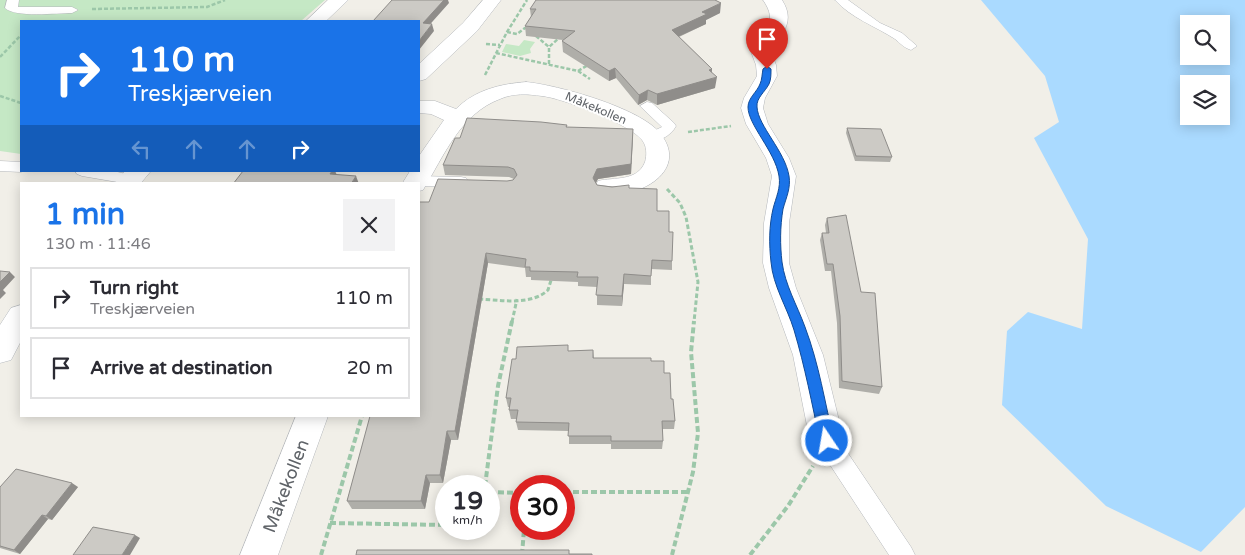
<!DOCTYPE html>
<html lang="en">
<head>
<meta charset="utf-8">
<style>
  :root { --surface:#fff; --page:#f2f2f3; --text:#2b2b33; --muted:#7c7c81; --line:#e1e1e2; --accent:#1a73e8 }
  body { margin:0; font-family:"Varela Round",sans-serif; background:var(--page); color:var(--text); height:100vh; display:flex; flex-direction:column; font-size:19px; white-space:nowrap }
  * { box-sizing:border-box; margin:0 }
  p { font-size:16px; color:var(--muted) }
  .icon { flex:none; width:28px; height:28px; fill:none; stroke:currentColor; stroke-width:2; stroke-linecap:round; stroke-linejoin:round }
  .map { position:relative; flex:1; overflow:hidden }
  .side { position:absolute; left:20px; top:182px; width:400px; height:235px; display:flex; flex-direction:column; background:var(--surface); border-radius:0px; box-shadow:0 2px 12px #0003 }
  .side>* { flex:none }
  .guide { position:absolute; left:20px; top:20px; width:400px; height:152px; border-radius:0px; box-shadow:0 2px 12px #0003; background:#1a73e8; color:#fff; overflow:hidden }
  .controls { position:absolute; left:1180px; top:15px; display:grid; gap:10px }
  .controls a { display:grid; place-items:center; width:50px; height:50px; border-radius:0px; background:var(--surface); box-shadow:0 2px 12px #0003; font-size:25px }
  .speed { position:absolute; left:435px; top:475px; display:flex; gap:10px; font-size:25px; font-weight:700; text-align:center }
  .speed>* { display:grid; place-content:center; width:65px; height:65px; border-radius:50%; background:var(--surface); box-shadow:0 2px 12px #0003; line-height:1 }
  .speed small { font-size:12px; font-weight:400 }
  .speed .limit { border:8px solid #d22; background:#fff; color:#111 }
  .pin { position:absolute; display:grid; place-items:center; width:42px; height:42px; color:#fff; margin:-51px -21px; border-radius:50% 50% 50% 0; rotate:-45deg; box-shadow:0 0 5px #0007 }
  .pin .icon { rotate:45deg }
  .me { position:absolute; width:55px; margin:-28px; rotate:348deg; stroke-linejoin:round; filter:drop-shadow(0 0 4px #0008) }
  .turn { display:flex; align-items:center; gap:18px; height:105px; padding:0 25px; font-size:22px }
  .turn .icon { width:65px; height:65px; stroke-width:2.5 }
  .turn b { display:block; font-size:35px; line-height:42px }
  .lanes { display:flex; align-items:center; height:48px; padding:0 25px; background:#0003; justify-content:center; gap:25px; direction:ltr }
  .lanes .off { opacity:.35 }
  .round { display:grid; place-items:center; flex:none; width:52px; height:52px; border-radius:0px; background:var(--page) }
  .summary { display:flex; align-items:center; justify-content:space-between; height:85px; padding:0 25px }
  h1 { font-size:30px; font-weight:700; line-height:38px; color:var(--accent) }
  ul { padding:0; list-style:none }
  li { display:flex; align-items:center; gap:15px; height:62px; margin:0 10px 8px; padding:0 15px; border:2px solid var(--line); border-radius:0px }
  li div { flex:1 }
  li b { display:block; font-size:19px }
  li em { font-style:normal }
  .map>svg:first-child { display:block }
  .green { fill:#c5e8c5 }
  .water { fill:#aadaff; fill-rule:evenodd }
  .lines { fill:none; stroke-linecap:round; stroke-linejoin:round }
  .lane-casing { stroke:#b5b8bc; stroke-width:1 }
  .street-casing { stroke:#b5b8bc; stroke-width:1 }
  .secondary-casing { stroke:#b6babf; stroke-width:1 }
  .path-far2 { stroke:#9cc7a9; stroke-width:2.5; stroke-dasharray:4 2; stroke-linecap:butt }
  .path-far1 { stroke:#9cc7a9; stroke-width:3; stroke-dasharray:4.5 2.5; stroke-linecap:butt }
  .path { stroke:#9cc7a9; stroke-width:4; stroke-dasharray:6 3; stroke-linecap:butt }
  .lane { fill:#fff; fill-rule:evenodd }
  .street { fill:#fff; fill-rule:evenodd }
  .secondary { fill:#fff; fill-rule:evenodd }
  .wall { fill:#afaea9 }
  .shaded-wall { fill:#8f8d8a }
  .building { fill:#cccac5; stroke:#8f8d8a }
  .route { fill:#1a73e8; stroke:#114b97 }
  .labels { text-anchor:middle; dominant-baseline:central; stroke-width:4; stroke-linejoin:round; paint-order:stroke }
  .far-street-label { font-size:12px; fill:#5f6368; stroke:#fff }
  .near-street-label { font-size:18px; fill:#5f6368; stroke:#fff }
</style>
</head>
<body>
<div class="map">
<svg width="1245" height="555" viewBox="0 0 1245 555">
  <rect width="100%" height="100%" fill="#f1efe8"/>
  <!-- green -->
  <path class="green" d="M0,0H325L301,21H21V154L0,151Z
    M524,40L535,42L530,49L531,53L520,56L502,52L506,44L519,46Z"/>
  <!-- water -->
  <path class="water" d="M981,0H1245V507L1201,552L1106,506L1002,405L1007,331L1028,312L1082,329L1088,239L1034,138L1059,122L1045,76ZM1189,24H1221V56H1189ZM1189,84H1221V116H1189Z"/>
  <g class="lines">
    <!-- lane casing -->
    <g class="lane-casing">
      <path id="lane" d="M7,0H19L18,7H72L78,10L72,13C57,13 15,18 5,8Z
        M835,0H848L880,23L902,33L917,46L911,50C904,48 900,43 895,39C875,26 851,18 835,0Z
        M647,102L652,103L674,123L676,126C671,136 658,143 647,140L645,137L647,134L662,127L640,106Z
        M0,161L21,162V171H23L21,172L0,171Z
        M75,171H113L135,176L138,179L135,182L129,184L82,176L77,174Z
        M416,176L461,177L466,178L469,182L466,186L461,187L419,186V184H410L408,181L411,177Z
        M827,431L835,434L911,547L915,555H889L819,448L816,441L819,434Z"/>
    </g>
    <!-- street casing -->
    <g class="street-casing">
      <path id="street" d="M483,0H501L477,31L426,79L419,81V64L463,23Z
        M763,0H782C795,20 784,34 770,49L776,65L777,76L765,98L763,108L768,124L789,158L796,176L789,223V263L796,288L823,355L844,441L839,452L827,456L815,452L810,441L793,355L769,288L763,263L764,223L772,176L766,158L746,124L741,108L744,98L757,76L756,65L750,49C762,30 780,24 763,0Z
        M526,82C558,85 640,108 660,133C692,173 633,202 598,193L595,187L598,181C614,177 637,182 645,162C647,155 647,146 642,140C630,124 562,98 542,96C528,94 513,93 500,99C460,114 444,156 423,190L419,191V184H402L410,171H419V156L444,120L431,114L419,113V101H435L456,109C475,90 500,84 526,82Z
        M296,416H328L278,555H240Z"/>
    </g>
    <!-- secondary casing -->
    <g class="secondary-casing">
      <path id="secondary" d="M328,0H348L326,21H306Z
        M125,171H151L140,184H114Z
        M21,305V341L11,360L0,363V325L11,308Z"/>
    </g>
    <!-- path-far2 -->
    <path class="path-far2" d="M92,9L207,7L225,0
      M507,32L517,34L525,28H529
      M536,36L549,47
      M486,44L500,45
      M496,53L578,71L590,79
      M0,57L21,35
      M549,64V47L559,38
      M578,71L588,65
      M485,75L507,32L527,0
      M0,96L21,103
      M688,132L731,126"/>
    <!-- path-far1 -->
    <path class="path-far1" d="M667,189L680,203L686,217L698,282L694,322
      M479,299C500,300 531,306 548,290L552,277
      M512,322L517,299"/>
    <!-- path -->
    <path class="path" d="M485,486L498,386L512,321
      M489,492L521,493
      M564,492H687
      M330,523L446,525
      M321,555L362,416
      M522,555L524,529
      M672,555L693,472L698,433L691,352L694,321
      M750,555L788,506L813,466"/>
    <!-- lane -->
    <use href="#lane" class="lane"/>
    <!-- street -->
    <use href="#street" class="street"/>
    <!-- secondary -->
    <use href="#secondary" class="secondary"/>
  </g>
  <!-- wall -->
  <path class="wall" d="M716,0L720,13L706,20V24L679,37L712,69V72L715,88L657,105L647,100L638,105L616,78L609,81L563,52L562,41L563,40L526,36L525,26L531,17L530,9Z
    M567,125V127L633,139L631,174L598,179L596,183L597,185L629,188L657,211L669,232L672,261V270L651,269V285L624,284L622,306L597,305V287L578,286V282L531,280V277H526L525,268L488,263L458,440H451L443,483H430L425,509H352L347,501L429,202L513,180L514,179L509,177L445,175L443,165L460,138Z
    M847,128L892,157L890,162L855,161L846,133Z
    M827,218L861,292L882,387L879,394L839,388L837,323L831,271H825L820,240L822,233H826L825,225Z
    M593,350L594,358L651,361L664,373L671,399L675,421L674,429H662L663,441L662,449H611V444H569V431L518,430L516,422L517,419H511L509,410L510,407H508L506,398L516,359L569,351Z
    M0,487H78L52,520L48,519L20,554L0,548Z"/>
  <!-- shaded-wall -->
  <path class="shaded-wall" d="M442,0H448L449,3L425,30L423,23Z
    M714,0H716L715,6L721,3L720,13L706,20V24L671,40L672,30L702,12Z
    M432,24L434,31L419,50V41Z
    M615,68L616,78L609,81V71Z
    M712,69L711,79L717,77L715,88L657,105V94Z
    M648,90L647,100L638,105L639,95Z
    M633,129L631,174L598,179L593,188V178L597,169Z
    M332,171H335L338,177L330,174Z
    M356,176L359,184H351Z
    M486,253L488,263L458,440L455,431Z
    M10,272L15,277L3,290L6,293L0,299V282Z
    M624,274V284L622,306V296Z
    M447,431L451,440L443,483L440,475Z
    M426,475L430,483L425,509L421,501Z
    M72,483L78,487L52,520L46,516Z
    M42,515L48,519L20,554L14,550Z
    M135,535L140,538L130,555H122Z"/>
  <!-- building -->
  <path class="building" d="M392,0H444L423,23L432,24L419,41V21H373Z
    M536,0H715L721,3L702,12L707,14L672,30L712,69L709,70L717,77L657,94L648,90L639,95L615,68L609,71L562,41L575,31L525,26L536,9H530Z
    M467,118L541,122L567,125L566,127L633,129L631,164L597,169L593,178L597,185L612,187L629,185V188L657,189V211H669V232H673L672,261L652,260L651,276L624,274L622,296L596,295L598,277H577L578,272L530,271V267H525L526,259L486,253L455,431H447L440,475H426L421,501H347L370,416H419V202H429L438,179L507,181L513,180L517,175L514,169L508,167L443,165L455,138H460Z
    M847,128L881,129L892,157L856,156Z
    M243,171H332L330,174L356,176L351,184H233Z
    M846,215L861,292L875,293L882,387L842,381L840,316L833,264H827L822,233H829L827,218Z
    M0,271L10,272L0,282Z
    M568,345V351L593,350V358H651V361H664V373H670L671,399H673L675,421H662L663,441H611V436H568L569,423L516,422L518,410H509L511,398H506L512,359H516L517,347Z
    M16,469L72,483L46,516L42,515L14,550L0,546V487Z
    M93,527L135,535L122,555H73Z
    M357,550H569V554H592V555H356Z"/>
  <!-- route -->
  <path class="route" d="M767,66L771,69C771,74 771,80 769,84C765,92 756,98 757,107C758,126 785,151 789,176C791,188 786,198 783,209C780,227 780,245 782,262C785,285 797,305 805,327C819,364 825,403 834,441L832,446L827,448L822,446L820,441C812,404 805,367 794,330C787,307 773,286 771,262C769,244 769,226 773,209C776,197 781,188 779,176C775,151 748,125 748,107C748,98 757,92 760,84C762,80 762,74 763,69Z"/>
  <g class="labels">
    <!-- far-street labels -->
    <g class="far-street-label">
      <text transform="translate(596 108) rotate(23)">Måkekollen</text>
    </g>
    <!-- near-street labels -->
    <g class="near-street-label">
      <text transform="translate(286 486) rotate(-69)">Måkekollen</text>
    </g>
  </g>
</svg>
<div class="controls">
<a><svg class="icon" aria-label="search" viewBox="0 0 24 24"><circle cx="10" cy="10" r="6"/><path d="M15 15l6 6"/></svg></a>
<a><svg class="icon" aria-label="layers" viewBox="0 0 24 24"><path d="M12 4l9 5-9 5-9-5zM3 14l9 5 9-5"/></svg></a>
</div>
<div class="speed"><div>19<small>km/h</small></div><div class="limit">30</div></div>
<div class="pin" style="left:767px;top:69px;background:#d93025"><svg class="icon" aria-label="arrive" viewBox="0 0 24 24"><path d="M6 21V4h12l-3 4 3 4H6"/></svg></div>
<svg class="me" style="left:827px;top:441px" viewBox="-20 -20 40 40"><circle r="17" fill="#1a73e8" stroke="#fff" stroke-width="3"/><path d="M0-11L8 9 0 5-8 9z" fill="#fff"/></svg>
<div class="guide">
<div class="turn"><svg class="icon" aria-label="right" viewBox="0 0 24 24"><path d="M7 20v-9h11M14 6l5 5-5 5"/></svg><div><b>110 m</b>Treskjærveien</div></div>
<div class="lanes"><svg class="icon off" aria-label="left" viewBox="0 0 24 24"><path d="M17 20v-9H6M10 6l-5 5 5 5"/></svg><svg class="icon off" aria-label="ahead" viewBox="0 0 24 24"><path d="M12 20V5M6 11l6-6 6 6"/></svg><svg class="icon off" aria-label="ahead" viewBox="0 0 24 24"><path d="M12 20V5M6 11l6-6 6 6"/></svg><svg class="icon" aria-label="right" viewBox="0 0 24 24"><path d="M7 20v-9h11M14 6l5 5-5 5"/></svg></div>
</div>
<section class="side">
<div class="summary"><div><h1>1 min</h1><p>130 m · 11:46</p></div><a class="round"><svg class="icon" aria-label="close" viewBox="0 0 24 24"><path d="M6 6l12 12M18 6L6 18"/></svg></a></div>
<ul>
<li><svg class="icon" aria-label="right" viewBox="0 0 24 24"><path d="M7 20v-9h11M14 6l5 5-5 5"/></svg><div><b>Turn right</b><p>Treskjærveien</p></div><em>110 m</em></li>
<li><svg class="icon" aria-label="arrive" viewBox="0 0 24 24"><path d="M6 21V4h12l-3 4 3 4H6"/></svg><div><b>Arrive at destination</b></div><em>20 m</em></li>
</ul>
</section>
</div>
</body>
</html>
